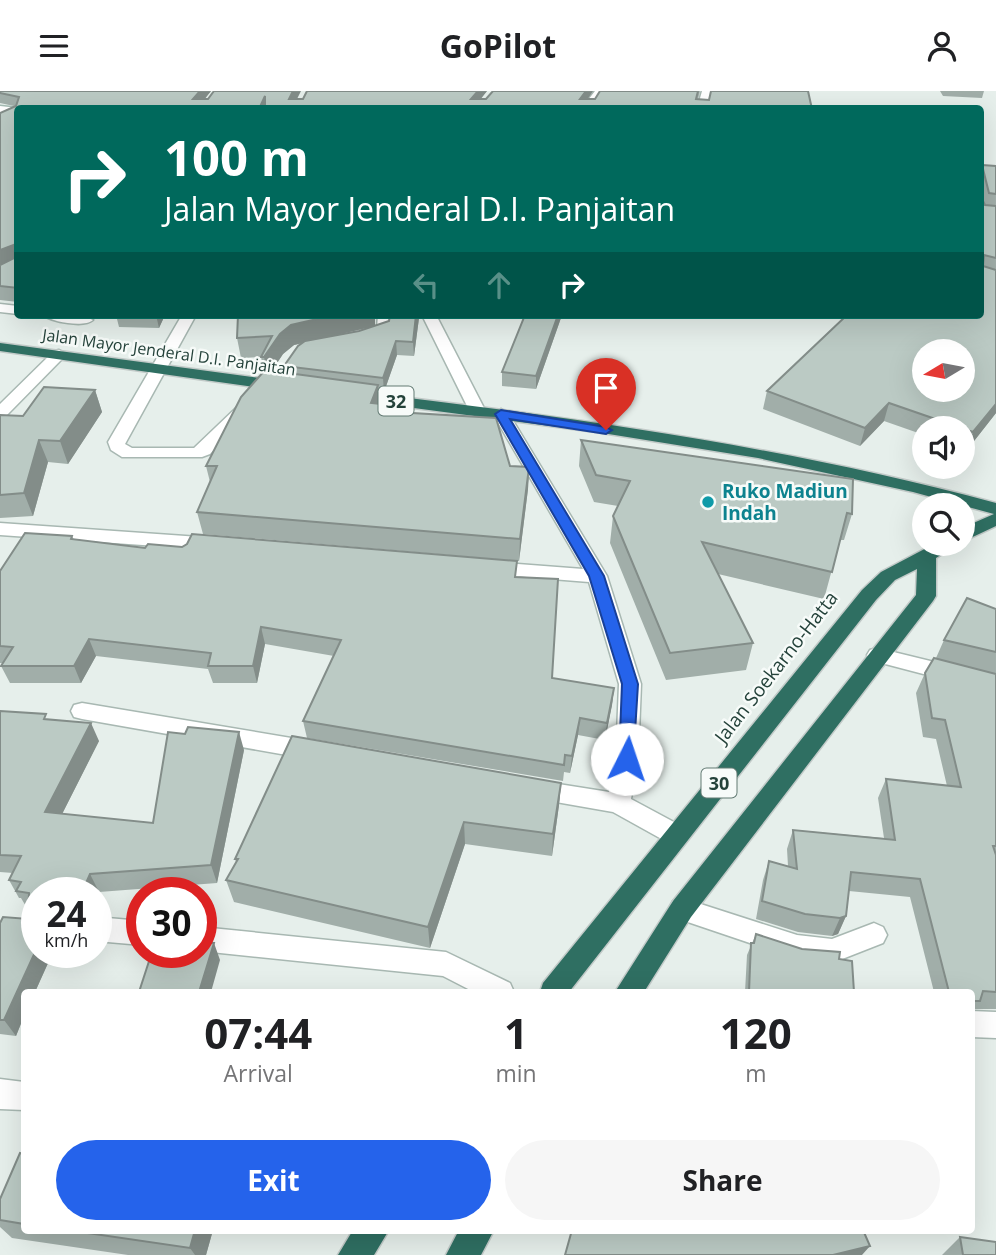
<!DOCTYPE html>
<html lang="en">
<head>
<meta charset="utf-8">
<style>
  :root { --surface:#fff; --page:#f6f6f6; --text:#202124; --muted:#757577; --accent:#2563eb }
  body { margin:0; font-family:"Open Sans",sans-serif; background:var(--page); color:var(--text); height:100vh; display:flex; flex-direction:column; font-size:26px; white-space:nowrap }
  * { box-sizing:border-box; margin:0 }
  p { font-size:23px; color:var(--muted) }
  .icon { flex:none; width:38px; height:38px; fill:none; stroke:currentColor; stroke-width:2; stroke-linecap:round; stroke-linejoin:round }
  .map { position:relative; flex:1; overflow:hidden }
  .sheet { position:absolute; left:21px; top:898px; width:954px; height:245px; display:flex; flex-direction:column; background:var(--surface); border-radius:7px; box-shadow:0 7px 28px #0002 }
  .sheet>* { flex:none }
  .hud { position:absolute; left:14px; top:14px; width:970px; height:214px; border-radius:7px; box-shadow:0 7px 28px #0002; background:#00695c; color:#fff; overflow:hidden }
  .needle { width:46px; rotate:260deg }
  .fabs { position:absolute; left:912px; top:248px; display:grid; gap:14px }
  .fabs a { display:grid; place-items:center; width:63px; height:63px; border-radius:50%; background:var(--surface); box-shadow:0 7px 28px #0002; font-size:35px }
  .speed { position:absolute; left:21px; top:786px; display:flex; gap:14px; font-size:35px; font-weight:700; text-align:center }
  .speed>* { display:grid; place-content:center; width:91px; height:91px; border-radius:50%; background:var(--surface); box-shadow:0 7px 28px #0002; line-height:1 }
  .speed small { font-size:18px; font-weight:400 }
  .speed .limit { border:10px solid #d22; background:#fff; color:#111 }
  .pin { position:absolute; display:grid; place-items:center; width:60px; height:60px; color:#fff; margin:-72px -30px; border-radius:50% 50% 50% 0; rotate:-45deg; box-shadow:0 0 7px #0007 }
  .pin .icon { rotate:45deg }
  .me { position:absolute; width:77px; margin:-38px; rotate:4deg; stroke-linejoin:round; filter:drop-shadow(0 0 5px #0008) }
  .turn { display:flex; align-items:center; gap:24px; height:147px; padding:0 35px; font-size:32px }
  .turn .icon { width:91px; height:91px; stroke-width:2.5 }
  .turn b { display:block; font-size:49px; line-height:60px }
  .lanes { display:flex; align-items:center; height:66px; padding:0 35px; background:#0003; justify-content:center; gap:35px; direction:ltr }
  .lanes .off { opacity:.35 }
  .eta { display:flex; justify-content:space-evenly; align-items:center; height:119px; text-align:center }
  .eta b { font-size:42px; font-weight:700; line-height:49px }
  .button { display:flex; gap:14px; margin-top:auto; padding:14px 35px }
  .button a { flex:1; height:80px; border-radius:42px; background:var(--accent); color:#fff; font-size:28px; font-weight:700; line-height:80px; text-align:center }
  .button a+a { background:var(--page); color:var(--text) }
  header { display:flex; justify-content:space-between; align-items:center; height:91px; padding:0 35px; background:var(--surface); font-size:32px; font-weight:700 }
  .map>svg:first-child { display:block }
  .lines { fill:none; stroke-linecap:round; stroke-linejoin:round }
  .lane-casing { stroke:#a8b8b2; stroke-width:3 }
  .street-casing { stroke:#a8b8b2; stroke-width:3 }
  .secondary-casing { stroke:#a4bbb3; stroke-width:3 }
  .highway-casing { stroke:#c2cac8; stroke-width:3 }
  .lane { fill:#fff; fill-rule:evenodd }
  .street { fill:#fff; fill-rule:evenodd }
  .secondary { fill:#fff; fill-rule:evenodd }
  .highway { fill:#2f6f62; fill-rule:evenodd }
  .wall { fill:#a1aea9; fill-rule:evenodd }
  .shaded-wall { fill:#838d89 }
  .building { fill:#bbcac4; stroke:#838d89; stroke-width:2; fill-rule:evenodd }
  .route { fill:#2563eb; stroke:#184099; stroke-width:2 }
  .culture-dot { fill:#0f9aa8; stroke:#f7fbf9; stroke-width:2.5 }
  .labels { text-anchor:middle; dominant-baseline:central; stroke-width:5; stroke-linejoin:round; paint-order:stroke }
  .far-street-label { font-size:16px; fill:#24423a; stroke:#f7fbf9 }
  .shield { fill:#f7fbf9; stroke:#637a73; stroke-width:2 }
  .shield-label { font-size:18px; font-weight:bold; fill:#24423a }
  .culture-label { font-size:19px; font-weight:bold; fill:#0d838f; stroke:#f7fbf9; text-anchor:start }
  .street-label { font-size:19px; fill:#24423a; stroke:#f7fbf9 }
</style>
</head>
<body>
<header><svg class="icon" aria-label="menu" viewBox="0 0 24 24"><path d="M4 6h16M4 12h16M4 18h16"/></svg>GoPilot<svg class="icon" aria-label="person" viewBox="0 0 24 24"><circle cx="12" cy="8" r="4"/><path d="M4 21q1-7 8-7t8 7"/></svg></header>
<div class="map">
<svg width="996" height="1164" viewBox="0 0 996 1164">
  <rect width="100%" height="100%" fill="#e6efeb"/>
  <g class="lines">
    <!-- lane casing -->
    <g class="lane-casing">
      <path id="lane" d="M702,0H712L707,18H697Z
        M0,213L18,215V223L0,221Z
        M43,224H81L93,229C84,237 52,231 43,224Z
        M182,224H196L125,353L132,357H194L237,316H249L251,319L210,363L202,366H122L111,359L108,351Z
        M378,224H392L389,242L369,250H359V244L377,237Z
        M59,259L66,263L64,266L6,325L0,327V313L54,260Z
        M877,557L996,586V602L870,569L867,564L870,559Z
        M682,807L797,844L832,848L874,832L883,836L887,844L883,852L832,872L797,868L673,826L669,818L673,810Z"/>
    </g>
    <!-- street casing -->
    <g class="street-casing">
      <path id="street" d="M595,0H605L592,18H581Z
        M422,224H436L485,319L483,322H471L469,319Z
        M501,318L509,323L607,485L641,593L638,668L631,708L685,737L688,744L685,751L676,754L667,751L613,721L533,707L525,705L521,698L525,691L533,689L609,701L616,668L619,593L589,491L491,483L482,477L491,471L583,478L493,323Z
        M0,432L214,447L223,453L214,459L0,444Z
        M82,612L315,651L323,654L326,660L323,666L315,669L82,628L74,626L71,620L74,614Z
        M96,826L142,830V854L96,850Z
        M201,836L446,861L510,892L514,901H474L443,885L201,860Z
        M971,920L996,921V947L971,946Z
        M0,988L24,991V1019L0,1018Z"/>
    </g>
    <!-- secondary casing -->
    <g class="secondary-casing">
      <path id="secondary" d="M0,15L18,17L20,18L18,23L0,21Z"/>
    </g>
    <!-- highway casing -->
    <g class="highway-casing">
      <path id="highway" d="M0,252L282,290L290,295L282,300L0,260Z
        M352,300C569,326 785,355 996,412V435L962,451V437L994,423L913,401L758,367L596,341L346,308L344,305Z
        M934,453H958L936,467V505L933,510L691,826L644,901H615L673,810L916,504L917,478L895,489L876,509L569,901H540L543,892L862,499L881,481Z
        M353,1139H389L374,1164H338Z
        M459,1139H494L481,1164H446Z"/>
    </g>
    <!-- lane -->
    <use href="#lane" class="lane"/>
    <!-- street -->
    <use href="#street" class="street"/>
    <!-- secondary -->
    <use href="#secondary" class="secondary"/>
    <!-- highway -->
    <use href="#highway" class="highway"/>
  </g>
  <!-- wall -->
  <path class="wall" d="M0,0H211L204,8H297L487,0L480,8L593,0L587,8H595L600,0H700L698,8L812,18H18V211L0,209V22L14,15L0,12V14Z
    M940,0H984L982,7L943,5Z
    M982,74L996,75V322L967,359L962,358V338H924V344L884,330L860,355L763,318L767,300L844,227V224H980L982,108L980,100V80Z
    M116,224H165L159,237L119,236Z
    M238,224H375V235L322,247L359,240L419,227L414,265L397,264L384,301L379,300L382,320L510,375L529,376L528,398L519,470L203,443L197,421L210,391L206,375L264,280L261,266L241,267L237,247ZM303,252L284,275L285,281L272,279L283,263L294,254Z
    M525,224H562L536,298L502,295V281Z
    M95,299L102,321L68,373L48,371L33,425L0,427V324L23,325Z
    M581,349L852,423L844,449H840L824,508L718,483L753,552L746,579L666,589L610,452L613,425L618,415L594,411L579,375Z
    M72,445L74,449L145,457L517,486L552,587L614,597L612,614L605,649L578,644L570,682L564,681L563,690L307,647L303,630L334,565L265,553L257,592H213L208,578L96,565L81,592H10L1,575L3,572H0V480Z
    M996,518V918H975L971,923V901H934L910,806L849,800L846,825L838,843L832,845L798,841L756,828L763,789L769,770L788,775L787,758L793,739L884,747L878,707L886,688L947,695L936,648L923,646L916,602L925,582L936,567L944,549Z
    M0,620L49,629L99,650L62,723L153,732L244,659L217,792L99,801L96,806V802H37L53,861L35,901H24V925L16,945L0,943V832L28,828V818L27,817L21,807H19L9,789L13,782L0,781Z
    M561,692L559,714L552,765L465,753L430,857L234,811L226,789L236,771L235,768Z
    M756,843L802,858L839,868L854,901H745L747,864Z
    M24,1063V1139H213L206,1164H128L12,1147L0,1136V1108Z
    M960,1146L996,1164H942Z"/>
  <!-- shaded-wall -->
  <path class="shaded-wall" d="M200,0H211L197,18L193,8Z
    M293,0H301L292,18L289,8Z
    M478,0H487L473,18L471,8Z
    M586,0H593L581,18L580,8Z
    M265,5L266,18H259Z
    M16,153L18,167L0,174V159Z
    M156,224H165L159,237Z
    M335,224H375V235L294,254L283,263L268,286L264,266L280,243L291,234Z
    M416,224H419V227L414,265L413,251Z
    M558,224H562L536,298V285Z
    M396,250L397,264L384,301L383,287Z
    M378,294L380,315L371,312Z
    M95,299L102,321L68,373L60,350Z
    M889,312L884,330L860,355L865,337Z
    M996,313V322L967,359L973,341Z
    M39,349L48,371L33,425L24,402Z
    M529,376L528,398L519,470L520,448Z
    M261,536L265,553L257,592L253,575Z
    M89,548L96,565L81,592L74,575Z
    M614,597L612,614L605,649L607,632Z
    M580,627L578,644L570,682L572,665Z
    M91,632L99,650L54,739L45,721Z
    M239,641L244,659L217,792L211,774Z
    M561,692L559,714L552,765L553,743Z
    M464,731L465,753L430,857L428,836Z
    M90,783L99,801L96,806V802H84L83,799Z
    M846,825L838,843L832,845L840,827Z
    M214,852L220,869L211,901H199Z
    M37,857V861H53L35,901H24V925L16,945L4,929Z
    M195,1139H213L206,1164H195L190,1157Z
    M870,1155L862,1164H833Z"/>
  <!-- building -->
  <path class="building" d="M0,0H200L193,8H208L214,0H293L289,8H303L307,0H478L471,8H486L493,0H586L580,8H595L600,0H698L696,8L709,9L711,0H808L812,18H265V5L259,18H18V197L0,195V174L14,167L16,153L0,159V22L16,15L19,6L0,2Z
    M982,74L996,75V103L989,102Z
    M982,108L985,114L996,115V167L984,164L983,175L996,179V313L973,341L889,312L865,337L767,300L847,224H980V110ZM924,261H962V299H924Z
    M238,224H335L291,234L280,243L264,266H261L272,245L237,247Z
    M390,224H416L413,251L396,250L383,287L284,275L298,255L305,250L359,240L389,230Z
    M525,224H558L536,285L502,281Z
    M265,279L378,294L371,312L381,313L379,320L496,327L510,375L529,376L520,448L197,421L217,375H206L241,306Z
    M44,296L95,299L60,350L39,349L24,402L0,404V324L23,325Z
    M581,349L853,388L852,423L847,422L832,481L702,451L753,552L670,562L613,425L630,390L596,384Z
    M25,442L72,445L71,448L145,457L148,453L182,456L187,453L192,443L517,470L515,486L558,488L552,587L614,597L607,632L580,627L572,665L565,664L564,674L303,630L341,549L261,536L253,575H208L211,562L89,548L74,575H1L13,556L0,555V480Z
    M967,507L996,518V561L944,549Z
    M934,567L996,583V755H993L996,764V901L983,900L980,910H971V901H949L920,788L851,781L846,825L840,827L805,823L762,810L769,770L797,778L793,739L895,749L886,688L961,696L945,629L932,627L925,582Z
    M0,620L46,623L44,628L91,632L45,721L153,732L168,641L185,643L188,636L239,641L211,774L90,783L83,799L65,796L62,802H37V857L4,929H0V832L3,826L28,828L29,802L16,800L21,791L9,789L21,765L0,764Z
    M292,645L561,692L553,743L464,731L428,836L226,789L238,768H235Z
    M756,843L802,858L840,861L839,868L852,870L854,901H749L751,852H754Z
    M201,851L214,852L199,901H139L152,861H201Z
    M20,1062L24,1063V1133L0,1129V1108Z
    M67,1139H195L190,1157Z
    M572,1139H863L870,1155L833,1164H565Z
    M960,1146L996,1151V1164H963Z"/>
  <!-- route -->
  <path class="route" d="M501,319L606,336L612,339L606,343L510,328L604,485L638,593L633,673L627,675L619,668L622,593L589,485L495,323Z"/>
  <!-- markers -->
  <circle class="culture-dot" cx="708" cy="411" r="7"/>
  <g class="labels">
    <!-- far-street labels -->
    <g class="far-street-label">
      <text transform="translate(169 261) rotate(8)">Jalan Mayor Jenderal D.I. Panjaitan</text>
    </g>
    <!-- shield labels -->
    <g class="shield">
      <rect x="378.5" y="295.5" width="35" height="29" rx="5"/>
      <rect x="701.5" y="677.5" width="35" height="29" rx="5"/>
    </g>
    <g class="shield-label">
      <text x="396" y="310">32</text>
      <text x="719" y="692">30</text>
    </g>
    <!-- culture labels -->
    <g class="culture-label">
      <text x="722" y="400">Ruko Madiun<tspan x="722" dy="22">Indah</tspan></text>
    </g>
    <!-- street labels -->
    <g class="street-label">
      <text transform="translate(776 576) rotate(-52)">Jalan Soekarno-Hatta</text>
    </g>
  </g>
</svg>
<div class="fabs">
<a><svg class="needle" viewBox="-14 -14 28 28"><path d="M0-13l5 13h-10z" fill="#e53935"/><path d="M0 13l5-13h-10z" fill="#757577"/></svg></a>
<a><svg class="icon" aria-label="sound" viewBox="0 0 24 24"><path d="M4 9h4l5-4v14l-5-4H4zM17 9q2 3 0 6"/></svg></a>
<a><svg class="icon" aria-label="search" viewBox="0 0 24 24"><circle cx="10" cy="10" r="6"/><path d="M15 15l6 6"/></svg></a>
</div>
<div class="speed"><div>24<small>km/h</small></div><div class="limit">30</div></div>
<div class="pin" style="left:606px;top:339px;background:#d93025"><svg class="icon" aria-label="arrive" viewBox="0 0 24 24"><path d="M6 21V4h12l-3 4 3 4H6"/></svg></div>
<svg class="me" style="left:627px;top:668px" viewBox="-20 -20 40 40"><circle r="19" fill="#fff"/><path d="M0-13L10 11 0 6-10 11z" fill="#2563eb"/></svg>
<div class="hud">
<div class="turn"><svg class="icon" aria-label="right" viewBox="0 0 24 24"><path d="M7 20v-9h11M14 6l5 5-5 5"/></svg><div><b>100 m</b>Jalan Mayor Jenderal D.I. Panjaitan</div></div>
<div class="lanes"><svg class="icon off" aria-label="left" viewBox="0 0 24 24"><path d="M17 20v-9H6M10 6l-5 5 5 5"/></svg><svg class="icon off" aria-label="ahead" viewBox="0 0 24 24"><path d="M12 20V5M6 11l6-6 6 6"/></svg><svg class="icon" aria-label="right" viewBox="0 0 24 24"><path d="M7 20v-9h11M14 6l5 5-5 5"/></svg></div>
</div>
<section class="sheet">
<div class="eta">
<div><b>07:44</b><p>Arrival</p></div>
<div><b>1</b><p>min</p></div>
<div><b>120</b><p>m</p></div>
</div>
<div class="button"><a>Exit</a><a>Share</a></div>
</section>
</div>
</body>
</html>
